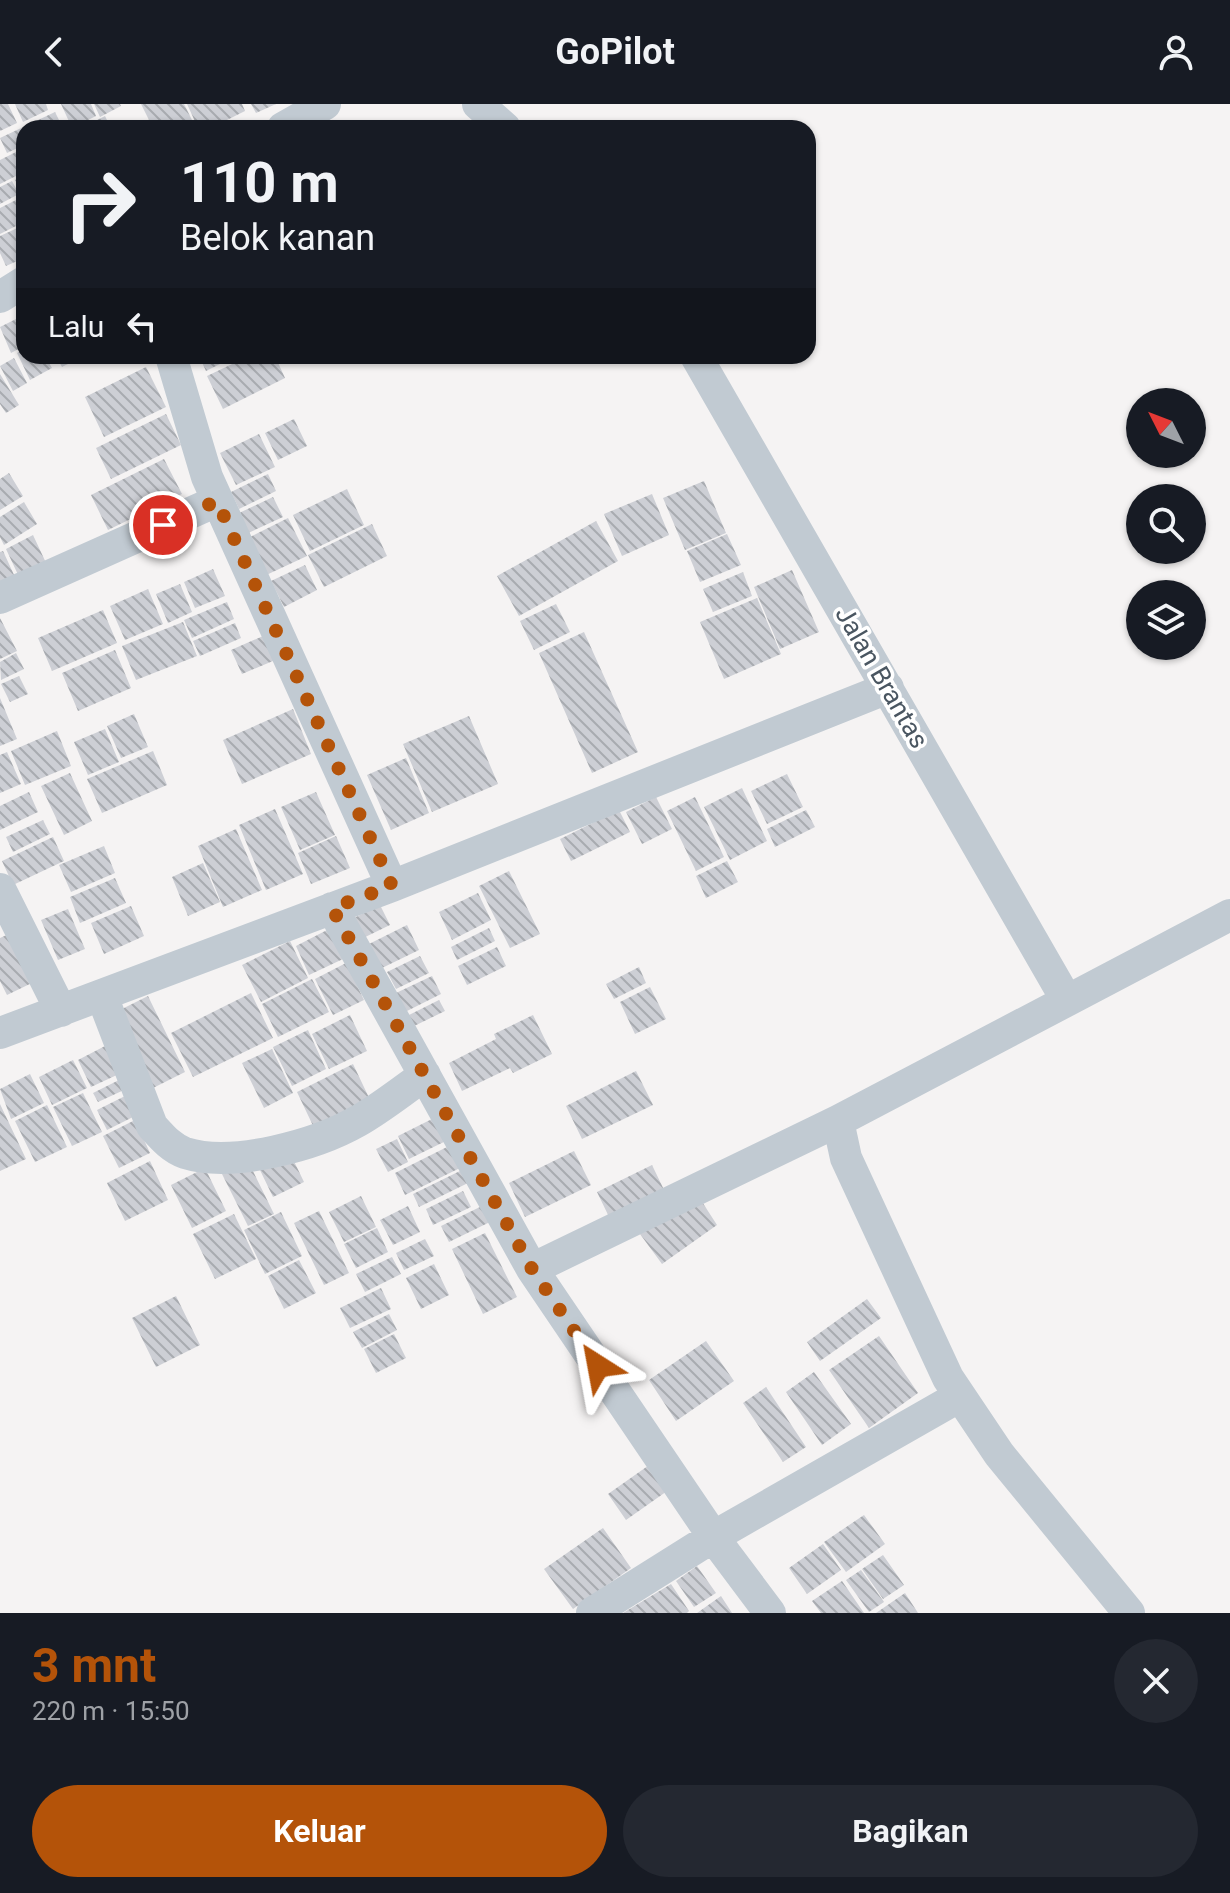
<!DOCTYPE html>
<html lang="id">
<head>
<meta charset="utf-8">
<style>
  :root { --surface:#171b24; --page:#242831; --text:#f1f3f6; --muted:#9ea1a6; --accent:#b45309 }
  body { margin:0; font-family:Roboto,sans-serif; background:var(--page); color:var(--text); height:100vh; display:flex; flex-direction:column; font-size:30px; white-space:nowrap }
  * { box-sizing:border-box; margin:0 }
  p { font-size:26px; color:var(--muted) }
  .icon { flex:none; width:44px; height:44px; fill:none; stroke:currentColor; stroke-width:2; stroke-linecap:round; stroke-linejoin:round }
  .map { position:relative; height:1509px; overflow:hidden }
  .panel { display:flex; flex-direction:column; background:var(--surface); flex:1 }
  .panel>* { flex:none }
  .hud { position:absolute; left:16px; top:16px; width:800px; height:244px; border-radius:24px; box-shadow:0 2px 6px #0004; background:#171b24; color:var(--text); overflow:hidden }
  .needle { width:52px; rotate:312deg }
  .fabs { position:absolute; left:1126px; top:284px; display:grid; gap:16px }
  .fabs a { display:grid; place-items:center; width:80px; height:80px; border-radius:50%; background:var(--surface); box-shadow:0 2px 6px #0004; font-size:40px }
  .pin { position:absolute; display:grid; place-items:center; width:68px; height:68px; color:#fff; margin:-34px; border:4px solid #fff; border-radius:50%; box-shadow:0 2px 8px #0007 }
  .me { position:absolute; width:88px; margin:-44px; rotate:326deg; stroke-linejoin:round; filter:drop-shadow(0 0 6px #0008) }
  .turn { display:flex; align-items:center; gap:28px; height:168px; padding:0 32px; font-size:36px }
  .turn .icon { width:104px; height:104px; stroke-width:2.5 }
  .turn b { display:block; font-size:56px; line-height:68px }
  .then { display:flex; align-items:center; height:76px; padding:0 32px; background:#0003; gap:16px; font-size:30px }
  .round { display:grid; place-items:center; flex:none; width:84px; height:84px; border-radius:42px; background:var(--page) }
  .overview { display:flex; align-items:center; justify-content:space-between; height:136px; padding:0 32px }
  h1 { font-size:48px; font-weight:700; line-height:60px; color:var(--accent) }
  .primary-button { display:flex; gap:16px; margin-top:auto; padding:16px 32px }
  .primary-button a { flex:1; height:92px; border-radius:48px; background:var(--accent); color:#fff; font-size:32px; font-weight:700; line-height:92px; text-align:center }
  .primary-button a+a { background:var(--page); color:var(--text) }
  header { display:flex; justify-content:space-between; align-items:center; height:104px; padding:0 32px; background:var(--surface); font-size:36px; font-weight:700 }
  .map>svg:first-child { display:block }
  .building { fill:url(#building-back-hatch) }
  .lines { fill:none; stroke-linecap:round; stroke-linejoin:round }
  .street { stroke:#c1cad2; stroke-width:32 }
  .route { stroke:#b45309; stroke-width:14; stroke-dasharray:0 25.2 }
  .labels { text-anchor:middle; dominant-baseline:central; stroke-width:7; stroke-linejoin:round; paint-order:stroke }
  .street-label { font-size:26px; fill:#4a5661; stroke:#fff }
</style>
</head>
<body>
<header><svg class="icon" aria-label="back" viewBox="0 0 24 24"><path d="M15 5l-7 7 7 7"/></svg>GoPilot<svg class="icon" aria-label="person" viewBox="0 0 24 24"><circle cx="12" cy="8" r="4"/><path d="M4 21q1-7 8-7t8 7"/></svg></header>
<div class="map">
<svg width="1230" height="1509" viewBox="0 0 1230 1509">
  <defs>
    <pattern id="building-back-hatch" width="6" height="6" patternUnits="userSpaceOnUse" patternTransform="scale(2)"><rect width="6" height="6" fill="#cdcfd5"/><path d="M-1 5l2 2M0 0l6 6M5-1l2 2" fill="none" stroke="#a8abb0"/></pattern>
  </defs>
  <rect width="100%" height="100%" fill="#f5f3f3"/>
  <!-- building -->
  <path class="building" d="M0,0H8L17,19L0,27Z
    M15,0H46L48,6L23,18Z
    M61,0H91L96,12L72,24Z
    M94,0H120L121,2L100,13Z
    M141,0H184L196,24H153Z
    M187,0H242L245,7L211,24H198Z
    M251,0H276L256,9Z
    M55,8L62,22L24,24V41L7,49L0,34Z
    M105,12L111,24H81Z
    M24,44V68L0,80V56Z
    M24,71V94L15,76Z
    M12,77L19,90L0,100V83Z
    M22,93L24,118L0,130V104Z
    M24,121V154L6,162L0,149V132Z
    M24,211V242L11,249L0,223Z
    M24,245V252H45L52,264L30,276L17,249Z
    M56,252H83L62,263Z
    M199,252H236L206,267Z
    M249,252H275L285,274L223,305L207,272Z
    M14,254L27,279L13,287L0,262Z
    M146,263L166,303L104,333L85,293Z
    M0,270L19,301L6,309L0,300Z
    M166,310L181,341L111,375L96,344Z
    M294,315L307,342L278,356L265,329Z
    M259,330L275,363L236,381L220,349Z
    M164,355L182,390L108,426L91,391Z
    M9,369L23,392L0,406V375Z
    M268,370L276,387L239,405L231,388Z
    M704,377L726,429L685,446L663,394Z
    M347,385L364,421L310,447L293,411Z
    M652,390L669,431L622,452L604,410Z
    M273,393L283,413L246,430L237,410Z
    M24,398L37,420L4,441L0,433V413Z
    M288,414L307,452L262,473L244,436Z
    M596,417L618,457L519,512L497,472Z
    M372,420L387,452L324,483L308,451Z
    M727,430L741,461L700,478L687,447Z
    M33,431L47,461L20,475L6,445Z
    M3,447L15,473L0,480V448Z
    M305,461L317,486L284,503L271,477Z
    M213,465L225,492L195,504L184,478Z
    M792,466L819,528L780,545L754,483Z
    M743,468L752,492L713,508L703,485Z
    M180,480L192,508L168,519L156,490Z
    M148,485L163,520L125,536L110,502Z
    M757,494L781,550L724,575L700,518Z
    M227,498L234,515L192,534L184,516Z
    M556,500L570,528L534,546L520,517Z
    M103,506L117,539L52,567L38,534Z
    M0,514L17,547L0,555Z
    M183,518L197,552L136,576L122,542Z
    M235,519L241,534L200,552L193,537Z
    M584,528L638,648L592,669L539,549Z
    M270,529L280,554L242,570L231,546Z
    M115,546L131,584L78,607L62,569Z
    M16,549L24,565L1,576L0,558Z
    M19,572L28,590L10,598L1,580Z
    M0,594L17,635L0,642Z
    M293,605L311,650L242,680L223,636Z
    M134,610L148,643L121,654L107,622Z
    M469,612L498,680L432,708L403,640Z
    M105,625L119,658L88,671L74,638Z
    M57,627L71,662L25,681L11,647Z
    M153,647L167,681L102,709L87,675Z
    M7,648L21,680L0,689V651Z
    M406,654L429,709L391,726L367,671Z
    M70,669L92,717L64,731L41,682Z
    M787,670L803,703L767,720L751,687Z
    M742,684L767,737L730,756L704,703Z
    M29,688L38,708L0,726V702Z
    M316,688L335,731L300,746L281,703Z
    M656,693L672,725L642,740L626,708Z
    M695,693L724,753L696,767L667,707Z
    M275,705L303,770L266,786L239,721Z
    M619,706L630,728L571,757L560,735Z
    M806,706L815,723L775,743L767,725Z
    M43,716L50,730L13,748L6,733Z
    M236,725L262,786L223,803L198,742Z
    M336,732L350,764L311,780L298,749Z
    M53,733L64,757L13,781L2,757Z
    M104,742L115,769L71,788L59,761Z
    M727,757L738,778L706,794L696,772Z
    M203,759L220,798L188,812L172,773Z
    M509,767L540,830L510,844L479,782Z
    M115,774L126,799L80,819L70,793Z
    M478,789L491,816L452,836L439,808Z
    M380,801L390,821L357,837L348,817Z
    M131,802L144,832L104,850L91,819Z
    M68,805L85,845L58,856L41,816Z
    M407,821L419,846L382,864L369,840Z
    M489,824L495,837L457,856L451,843Z
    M329,825L343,855L309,871L296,842Z
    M13,828L36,877L7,891L0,877V834Z
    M290,837L308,874L261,898L242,861Z
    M497,843L506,862L467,881L458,862Z
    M420,852L429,869L396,885L387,868Z
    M346,859L364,896L333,911L315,875Z
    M639,863L646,879L614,895L606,880Z
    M432,872L441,890L405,908L396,889Z
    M312,875L329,908L278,933L262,900Z
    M650,883L666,915L635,930L620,898Z
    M251,889L273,934L193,973L171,929Z
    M148,892L185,968L151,985L114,909Z
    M439,896L445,907L408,925L403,914Z
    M350,911L367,947L329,965L312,930Z
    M533,911L552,950L513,969L510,964L462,987L449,959L496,935L494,930Z
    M308,926L326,965L292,982L273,943Z
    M105,942L119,970L91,983L78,956Z
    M272,945L293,989L264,1004L242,959Z
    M73,956L87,984L52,1001L39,973Z
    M353,960L372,1000L316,1028L297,988Z
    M636,967L653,1001L582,1035L566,1002Z
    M30,970L44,999L11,1015L0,985Z
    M119,976L124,986L98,998L93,989Z
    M83,989L102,1028L72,1042L53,1003Z
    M125,992L135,1012L107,1026L97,1006Z
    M0,1000L26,1055L0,1067Z
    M47,1001L67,1043L35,1058L15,1017Z
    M440,1011L452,1034L409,1055L398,1032Z
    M135,1016L150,1049L119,1064L103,1032Z
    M397,1035L408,1058L388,1068L376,1045Z
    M449,1042L460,1064L405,1091L395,1069Z
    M574,1047L591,1081L525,1113L509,1079Z
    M290,1049L304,1078L273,1093L259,1064Z
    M246,1053L274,1110L248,1122L220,1066Z
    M150,1057L168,1096L125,1117L107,1079Z
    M652,1061L666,1090L611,1117L597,1088Z
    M205,1064L226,1107L192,1124L171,1081Z
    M462,1066L468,1079L419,1103L413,1090Z
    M463,1087L471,1103L433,1121L426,1105Z
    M697,1090L717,1121L662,1160L640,1130Z
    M361,1092L376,1123L344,1138L329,1108Z
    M408,1102L420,1128L393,1141L380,1116Z
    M482,1102L490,1118L449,1138L441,1122Z
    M319,1107L349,1169L324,1181L294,1119Z
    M281,1108L302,1152L265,1170L244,1126Z
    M234,1110L256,1155L215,1175L193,1130Z
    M377,1124L388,1148L356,1164L344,1140Z
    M485,1129L517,1193L483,1210L452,1145Z
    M425,1135L434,1152L404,1166L396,1149Z
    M392,1153L401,1170L365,1188L356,1170Z
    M299,1156L316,1189L284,1205L268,1172Z
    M434,1160L449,1191L421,1205L406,1174Z
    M381,1184L391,1205L350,1224L340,1204Z
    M176,1192L200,1241L156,1263L132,1214Z
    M867,1195L881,1214L820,1257L807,1238Z
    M389,1210L397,1226L362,1244L353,1228Z
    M394,1230L406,1254L376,1269L364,1245Z
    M879,1232L918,1289L869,1324L829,1266Z
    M706,1237L734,1277L676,1317L649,1276Z
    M814,1268L851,1320L822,1341L786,1288Z
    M766,1283L806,1343L783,1358L743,1299Z
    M652,1359L670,1385L626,1416L608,1390Z
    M864,1411L885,1440L846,1468L824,1438Z
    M603,1424L631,1464L573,1505L544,1465Z
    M823,1440L841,1466L807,1490L789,1464Z
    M883,1451L904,1481L883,1495L862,1465Z
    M697,1462L716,1489L694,1503L676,1477Z
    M861,1466L884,1498L869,1508L846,1476Z
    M842,1477L864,1509H821L812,1497Z
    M671,1480L689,1507L687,1509H623Z
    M905,1489L918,1509H876Z
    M721,1492L732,1509H697Z"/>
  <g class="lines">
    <!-- street -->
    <path class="street" d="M478,0L505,24
      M283,24L325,0
      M0,193L24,178
      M171,252L207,373L392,782
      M696,252L1066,895
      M0,494L217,397
      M0,785L61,907
      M332,804L532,1165
      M102,892L152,1022C162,1033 171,1044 185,1049C233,1064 316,1041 358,1017C381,1004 403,986 425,971
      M0,929L392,782L888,584
      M838,1017L846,1054L948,1274L999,1350L1129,1509
      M592,1509L713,1433L960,1292
      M770,1509L719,1441L532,1165L838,1017L1230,811"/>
  </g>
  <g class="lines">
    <!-- route -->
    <path class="route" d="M163,421L217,397L392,782L332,804L532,1165L598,1262"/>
  </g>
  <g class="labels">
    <!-- street labels -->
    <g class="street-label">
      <text transform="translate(882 573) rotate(60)">Jalan Brantas</text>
    </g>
  </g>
</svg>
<div class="fabs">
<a><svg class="needle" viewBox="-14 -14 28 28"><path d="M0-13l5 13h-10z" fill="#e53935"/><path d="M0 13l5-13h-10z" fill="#9ea1a6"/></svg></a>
<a><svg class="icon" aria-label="search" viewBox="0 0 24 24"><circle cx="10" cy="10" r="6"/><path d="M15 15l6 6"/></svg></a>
<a><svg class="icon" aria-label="layers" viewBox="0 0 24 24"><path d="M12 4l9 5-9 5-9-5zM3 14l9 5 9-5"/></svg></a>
</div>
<div class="pin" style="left:163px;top:421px;background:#d93025"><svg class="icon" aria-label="arrive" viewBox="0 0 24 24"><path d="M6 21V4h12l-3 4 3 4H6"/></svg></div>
<svg class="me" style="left:598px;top:1262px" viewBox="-20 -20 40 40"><path d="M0-17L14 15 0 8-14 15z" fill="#b45309" stroke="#fff" stroke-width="4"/></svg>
<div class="hud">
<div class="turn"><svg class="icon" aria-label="right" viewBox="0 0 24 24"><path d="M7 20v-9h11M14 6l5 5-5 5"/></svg><div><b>110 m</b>Belok kanan</div></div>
<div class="then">Lalu<svg class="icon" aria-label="left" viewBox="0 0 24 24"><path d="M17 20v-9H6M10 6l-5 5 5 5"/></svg></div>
</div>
</div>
<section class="panel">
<div class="overview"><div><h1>3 mnt</h1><p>220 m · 15:50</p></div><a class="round"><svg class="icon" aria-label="close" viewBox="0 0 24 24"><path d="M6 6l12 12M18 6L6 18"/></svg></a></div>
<div class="primary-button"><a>Keluar</a><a>Bagikan</a></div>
</section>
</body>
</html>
